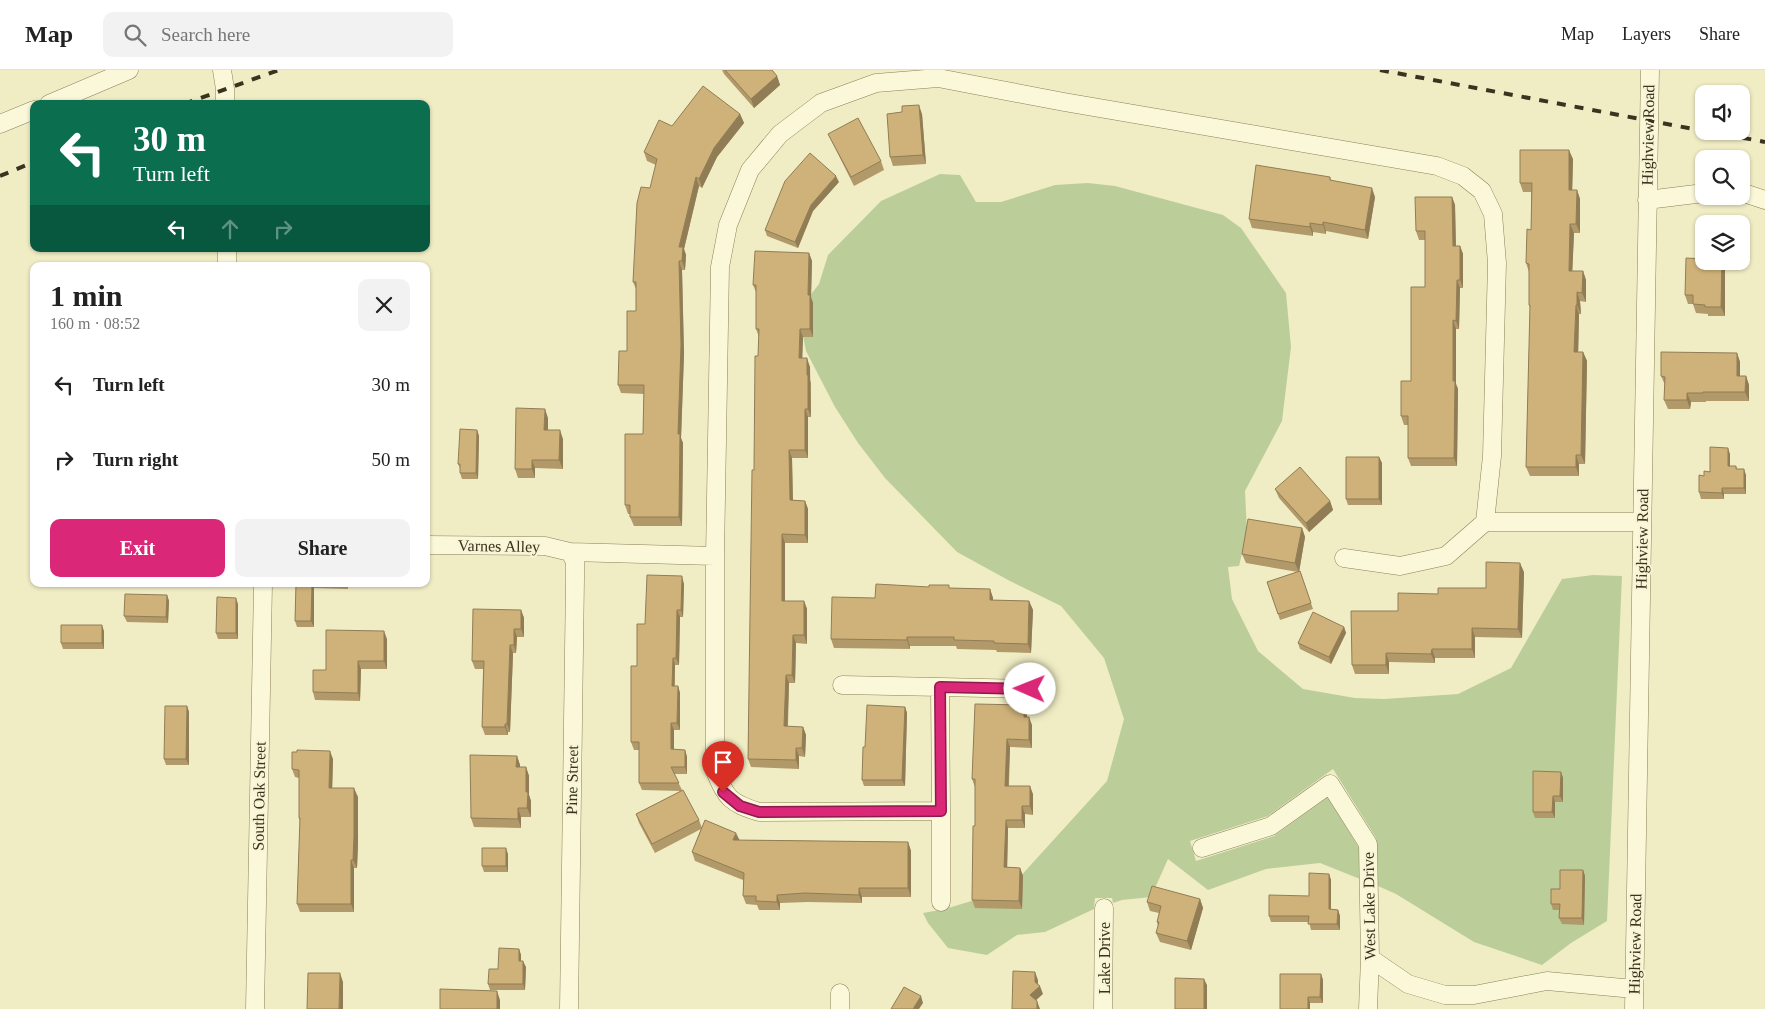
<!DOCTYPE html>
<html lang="en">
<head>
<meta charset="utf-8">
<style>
  :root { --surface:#fff; --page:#f2f2f2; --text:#222; --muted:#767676; --line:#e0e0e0; --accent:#db2777 }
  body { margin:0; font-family:"Times New Roman",serif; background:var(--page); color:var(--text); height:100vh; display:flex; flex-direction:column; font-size:19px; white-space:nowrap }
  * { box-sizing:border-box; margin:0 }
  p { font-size:16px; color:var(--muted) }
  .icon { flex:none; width:28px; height:28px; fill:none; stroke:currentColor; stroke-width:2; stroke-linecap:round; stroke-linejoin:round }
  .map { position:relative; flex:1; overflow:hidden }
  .side { position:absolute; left:30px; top:192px; width:400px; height:325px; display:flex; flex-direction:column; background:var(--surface); border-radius:10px; box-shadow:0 1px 4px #0004 }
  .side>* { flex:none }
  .top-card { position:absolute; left:30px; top:30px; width:400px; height:152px; border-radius:10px; box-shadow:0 1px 4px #0004; background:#0b6e4f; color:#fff; overflow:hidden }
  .tools { position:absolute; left:1695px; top:15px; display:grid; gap:10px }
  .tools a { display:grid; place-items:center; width:55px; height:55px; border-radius:10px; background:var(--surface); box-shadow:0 1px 4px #0004; font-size:25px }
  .pin { position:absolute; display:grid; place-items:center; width:42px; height:42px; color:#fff; margin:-51px -21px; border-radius:50% 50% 50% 0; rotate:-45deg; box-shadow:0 0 5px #0007 }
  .pin .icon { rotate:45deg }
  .me { position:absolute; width:55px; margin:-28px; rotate:271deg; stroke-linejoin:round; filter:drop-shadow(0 0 4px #0008) }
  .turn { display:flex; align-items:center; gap:18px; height:105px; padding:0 20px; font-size:22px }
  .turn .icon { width:65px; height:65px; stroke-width:2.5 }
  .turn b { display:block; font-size:35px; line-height:42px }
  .lanes { display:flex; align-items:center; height:48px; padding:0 20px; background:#0003; justify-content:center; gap:25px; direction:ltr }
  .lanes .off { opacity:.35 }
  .round { display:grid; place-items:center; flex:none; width:52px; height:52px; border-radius:10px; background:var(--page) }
  .headline { display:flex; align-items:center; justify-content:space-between; height:85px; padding:0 20px }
  h1 { font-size:30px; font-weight:800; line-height:38px }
  .cta { display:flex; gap:10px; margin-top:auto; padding:10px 20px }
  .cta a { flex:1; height:58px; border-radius:10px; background:var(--accent); color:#fff; font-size:20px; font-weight:800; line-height:58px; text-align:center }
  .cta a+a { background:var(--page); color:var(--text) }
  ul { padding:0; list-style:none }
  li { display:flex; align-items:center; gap:15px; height:75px; padding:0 20px }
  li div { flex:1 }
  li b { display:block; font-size:19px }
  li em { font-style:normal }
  header { display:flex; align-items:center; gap:30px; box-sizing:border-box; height:70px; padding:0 25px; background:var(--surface); border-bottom:1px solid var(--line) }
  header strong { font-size:24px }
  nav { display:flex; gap:28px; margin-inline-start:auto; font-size:18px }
  .search { width:350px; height:45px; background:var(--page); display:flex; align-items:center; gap:12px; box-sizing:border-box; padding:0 18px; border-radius:10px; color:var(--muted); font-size:19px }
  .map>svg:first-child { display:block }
  .green { fill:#bbce99 }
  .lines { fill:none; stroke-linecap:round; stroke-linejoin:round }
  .minor-casing { stroke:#8b805a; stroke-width:19 }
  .minor { stroke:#faf8d9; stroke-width:18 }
  .rail { stroke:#3b331f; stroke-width:4; stroke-dasharray:9 9; stroke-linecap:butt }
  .wall { fill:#b29969 }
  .shaded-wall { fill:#917d55 }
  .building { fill:#cfb27a; stroke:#917d55 }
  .route-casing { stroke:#8e194d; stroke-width:12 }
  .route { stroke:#db2777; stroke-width:9 }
  .labels { text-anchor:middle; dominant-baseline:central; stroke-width:4; stroke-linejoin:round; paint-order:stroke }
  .street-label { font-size:16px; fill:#3b331f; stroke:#f7f5d5 }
</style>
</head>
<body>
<header>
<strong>Map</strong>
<div class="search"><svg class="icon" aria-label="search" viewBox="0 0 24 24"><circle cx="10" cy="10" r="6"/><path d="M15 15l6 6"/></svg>Search here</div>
<nav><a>Map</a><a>Layers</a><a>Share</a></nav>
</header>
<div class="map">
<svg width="1765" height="939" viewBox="0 0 1765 939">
  <rect width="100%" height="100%" fill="#f0edc5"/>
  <!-- green -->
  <path class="green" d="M940,104L960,105L976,132H1001L1055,115L1088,113L1115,116L1223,145L1241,158L1286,223L1291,277L1282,351L1245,421L1247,463L1239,496L1228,497L1232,529L1258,581L1303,619L1355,628L1384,629L1458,624L1511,598L1562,509L1593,505L1622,506L1607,851L1571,873L1542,895L1474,872L1396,824L1378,816L1377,774L1376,768L1333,699L1268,746L1190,771L1196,791L1274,766L1328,727L1359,778L1360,809L1320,793L1266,799L1208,820L1168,789L1151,827L1122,830L1113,833L1112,828H1095L1094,839L1045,862L1017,865L987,885L948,878L928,853L923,843L945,839L991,825L1018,809L1107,711L1124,649L1104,588L1061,536L1008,510L957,482L885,408L858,373L835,337L806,281L799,246L808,228L819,214L828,185L881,131Z"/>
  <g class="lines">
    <!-- minor casing -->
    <g class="minor-casing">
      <path id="minor" d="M222,0L225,19V34
        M49,34L129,0
        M0,54L34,40
        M1741,122L1765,130
        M1647,130L1704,123
        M227,179V196
        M426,475L545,476L570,482L715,486
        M1344,488L1400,496L1446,486L1485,452H1642
        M842,615L940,617L941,741L759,742C731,733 726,729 715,701V486L720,197L728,155L750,100L780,64L821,33L876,13L938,8L1064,32L1437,96L1463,106L1482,121L1493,144L1497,193L1492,386L1485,452
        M940,617L1030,619
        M941,741V832
        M1202,778L1271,756L1330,714L1368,774L1370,888L1368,939
        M1370,888L1408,914L1445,925H1474L1547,911L1634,919
        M255,939L263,514
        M569,939L575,509V492L570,482
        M840,939V923
        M1103,939L1104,838
        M1634,939L1650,0"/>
    </g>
    <!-- minor -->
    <use href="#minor" class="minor"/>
    <!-- rail -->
    <path class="rail" d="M1380,0L1704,61
      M184,34L279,0
      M1707,61L1765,72
      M0,106L34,92"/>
  </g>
  <!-- wall -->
  <path class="wall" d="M722,0H772L777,6L780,15L754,38L724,4Z
    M740,44L744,53L717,87L702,118L699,116L684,179L686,185L685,200H682L684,284L681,368L683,373L682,456H634L630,447V444H628L625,435L643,364L644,324L621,323L618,315L627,281L636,241V219L633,212L656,95L647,91L644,82L672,56Z
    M922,44L926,94L893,96L890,87Z
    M828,64L881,91L884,100L854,116Z
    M1573,89L1572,120H1577L1580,129V163H1574L1572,201H1583L1586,210V232L1580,231L1581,244H1579L1578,282H1583L1587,291L1585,394H1579V406H1530L1526,397L1530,238L1529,235V202L1526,193L1531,160V122H1523L1520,113Z
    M1330,107L1331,110L1375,127L1368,169L1326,161V164L1313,162V166L1252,158L1249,149Z
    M839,112L813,141L798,178L767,166L765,160Z
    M1452,127L1455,135L1456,176H1460L1463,184V218H1460L1459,259H1456V314L1458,319L1457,396H1411L1408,388V355H1404L1401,346L1411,311L1425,217V170H1419L1416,161Z
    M809,183L812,191L811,227L813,233V267H803L802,288L810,297V310L811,313V347H808V388H792L793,430L805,431L808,439V473H785V531H804L807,539V574L796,573L795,613H789L788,657H803L806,665L805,687L799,686V699L751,697L748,689L754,400L759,267L756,259V222L753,215Z
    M1725,198V246H1708V244L1696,243L1693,234H1688L1685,225Z
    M1737,283L1740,292V306H1746L1749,315V331H1706V332H1691L1690,339H1668L1664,330L1665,315L1661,306Z
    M548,348V360L563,369V399L535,398V408H518L515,399Z
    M477,360L479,366L478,409H462L460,403V398L458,394Z
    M1730,384V396H1736L1737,399L1746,405V424H1724V429H1701L1699,422L1704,406Z
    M1379,387L1382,393V435H1348L1346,429Z
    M1275,419L1330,431L1333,440L1309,462L1279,428Z
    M1302,458L1305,467L1299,502L1300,501L1313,539L1280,550L1267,512L1298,502L1246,493L1242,484Z
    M1524,502L1522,568L1475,567V588H1435V593L1389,592V604H1355L1352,595L1398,541L1438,524L1486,518Z
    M296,514H348V519L314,518V557H297L295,551Z
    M684,514L683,547H680L679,595H675V616H678L680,623V660H674V679L685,680L687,687V704H674L682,720L699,750L702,758L739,770L908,772L911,781V827H862V833L808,832L780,833V840H759L757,835L746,834L743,826V810L695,791L692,782L701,759L655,783L639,753L636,744L681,721L642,720L639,713V680H634L631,672L637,596L645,554Z
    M950,518L990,519L993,528V530L1029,531L1033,540L1031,583L997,582L996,580L957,579L956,576H910V579L834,578L831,569Z
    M167,525L169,531L168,553L127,552L124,546Z
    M238,534V569H218L216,563Z
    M521,540L524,548V567H517L516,583H513L510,662H508V665H485L482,657L483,599H475L472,591Z
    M1344,557L1346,563L1331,594L1300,579L1298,573Z
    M104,561V579H63L61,573Z
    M387,569V599H361L360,631L315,630L313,622L326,600Z
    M187,636L189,642V695H166L164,689Z
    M905,637L907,643L905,716H864L862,710L865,677Z
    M1027,643V647L1032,655V678L1010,677L1009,716L1033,724V745L1025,744V758H1008L1007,797L1020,798L1023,806L1022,839L975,838L972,830L975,756V717L972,709Z
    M517,686L520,695V697H526L529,706V725L531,731V747H521V758L474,757L471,748Z
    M333,689L332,718L358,727V774L357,798H354V842H300L297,834L300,752L299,748V708L295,707L292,699Z
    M1561,702L1563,708V732H1555V748H1535L1533,742Z
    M508,784V802H484L482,796Z
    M1583,800L1585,806L1584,855L1562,854L1559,848V840H1553L1551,834L1560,819Z
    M1329,804L1331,810V839L1338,840L1340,846V860H1311L1309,852H1271L1269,846L1309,826Z
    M1200,829L1203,838L1191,880L1160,872L1156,863L1158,856L1157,852L1159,843L1150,841L1147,832Z
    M519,879L521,885V891L526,897L525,920H490L488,914L498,899Z
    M1321,904L1323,910V933H1310L1280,939Z"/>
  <!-- shaded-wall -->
  <path class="shaded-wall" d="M777,6L780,15L754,38L751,29Z
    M919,35L922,44L926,94L923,85Z
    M740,44L744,53L717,87L702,118L699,109L714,78Z
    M1569,80L1573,89L1572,129L1569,120Z
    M836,106L839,112L813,141L798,178L795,172L811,135Z
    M696,107L699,116L684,179L686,185L685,200L682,191L679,177Z
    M1372,118L1375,127L1368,169L1365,160Z
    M1577,120L1580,129V163L1576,154Z
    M1452,127L1455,135L1456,184L1453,176Z
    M1323,152L1326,161V164L1323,155Z
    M1310,153L1313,162V166L1310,157Z
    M1570,154L1574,163L1572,210L1569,201Z
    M1460,176L1463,184V218L1460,210Z
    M809,183L812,191L811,227L813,233V267L810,259L808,225Z
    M679,191L682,200L684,284L681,368L683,373L682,456L679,447L678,364Z
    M1722,191H1723L1725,198V246L1721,237Z
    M1583,201L1586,210V232L1582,223Z
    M1457,210L1460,218L1459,259L1456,251Z
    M1577,222L1580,231L1581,244L1577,235Z
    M1576,235L1579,244L1578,291L1574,282Z
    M1453,250L1456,259V314L1458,319L1457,396L1454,388Z
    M800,259L803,267L802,297L799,288Z
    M1583,282L1587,291L1585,394L1581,385Z
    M1737,283L1740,292V315L1737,306Z
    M807,288L810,297L811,347L808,339L807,305Z
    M1746,306L1749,315V331L1745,322Z
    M1687,323L1691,332L1690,339L1687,330Z
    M545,339L548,348V369L544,360Z
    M805,339L808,347V388L805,380Z
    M477,360L479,366L478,409L476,403Z
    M560,360L563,369V399L559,390Z
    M1728,378L1730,384V402L1728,396Z
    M789,380L792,388L793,439L790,430Z
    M1576,385L1579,394V406L1576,397Z
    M1379,387L1382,393V435L1379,429Z
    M532,390L535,398V408L532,399Z
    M1744,399L1746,405V424L1744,418Z
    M1722,418L1724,424V429L1722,423Z
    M805,431L808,439V473L805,465Z
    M1330,431L1333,440L1309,462L1306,453Z
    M1302,458L1305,467L1299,502L1295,493Z
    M782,464L785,473V539L782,531Z
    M1520,493L1524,502L1522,568L1518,559Z
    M682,506L684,514L683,547L681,540Z
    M312,514H313L314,518V557L311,551Z
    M990,519L993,528V539L990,530Z
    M167,525L169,531L168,553L166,547Z
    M236,528L238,534V569L236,563Z
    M804,531L807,539V574L804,565Z
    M1029,531L1033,540L1031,583L1028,574Z
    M521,540L524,548V567L521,559Z
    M677,540L680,547L679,595L676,588Z
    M102,555L104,561V579L102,573Z
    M1344,557L1346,563L1331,594L1329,587Z
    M1472,558L1475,567V588L1472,579Z
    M514,559L517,567L516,583L514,575Z
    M384,561L387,569V599L384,591Z
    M793,565L796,573L795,613L792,605Z
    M907,567L910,576V579L907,570Z
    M510,575L513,583L510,662L507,654Z
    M1432,579L1435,588V593L1431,584Z
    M1386,583L1389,592V604L1386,595Z
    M673,588L675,595L674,623L672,616Z
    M358,591L361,599L360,631L358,623Z
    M786,605L789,613L787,665L784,656Z
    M678,616L680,623V660L677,653Z
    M1024,635L1027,643V655L1024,647Z
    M187,636L189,642V695L186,689Z
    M905,637L907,643L905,716L902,710Z
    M1029,647L1032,655V678L1029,670Z
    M671,653L674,660V687L671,679Z
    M505,654L508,662V665L505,657Z
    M803,657L806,665L805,687L802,678Z
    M1007,669L1010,677L1008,724L1005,716Z
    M796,678L799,686V699L796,690Z
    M685,680L687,687V704L685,697Z
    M330,681L333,689L332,727L329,718Z
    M517,686L520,695V706L516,697Z
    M526,697L529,706V725L531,731V747L527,738L526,722Z
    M1561,702L1563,708V732L1560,726Z
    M1030,716L1033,724V745L1030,736Z
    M354,718L358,727V774L357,798L353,790Z
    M1553,726L1555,732V748L1552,742Z
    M1022,736L1025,744V758L1022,750Z
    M518,738L521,747V758L518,749Z
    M1006,750L1008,758L1007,806L1004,797Z
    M736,763L740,771L733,770Z
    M908,772L911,781V827L908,818Z
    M506,778L508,784V802L506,796Z
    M351,790L354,798V842L351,834Z
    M1020,798L1023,806L1022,839L1019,831Z
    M1583,800L1585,806L1584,855L1582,848Z
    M1329,804L1331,810V845L1329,839Z
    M859,818L862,827V833L859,825Z
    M777,825L780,833V840L777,832Z
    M1200,829L1203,838L1191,880L1187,871Z
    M1338,840L1340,846V860L1337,854Z
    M519,879L521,885V897L519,891Z
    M523,891L526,897L525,920L523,914Z
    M1035,902L1038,910V918L1040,916L1043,924L1033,933L1030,925L1035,912Z
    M340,903L343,912V939H339Z
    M1321,904L1323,910V933L1320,927Z
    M1204,909L1207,915V939H1204Z
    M497,921L500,930V939H497Z
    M921,926L923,933L919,939H913Z
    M1308,927L1310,933V939H1308Z
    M1037,931L1040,939H1037Z"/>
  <!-- building -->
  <path class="building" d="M725,0H772L777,6L751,29Z
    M703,16L740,44L714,78L699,109L696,107L679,177H683L682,191H679L681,275L678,364H680L679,447H630V435H625V364H643L644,315H618L619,281H627V241H636V212H633L637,133L641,117L650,118L657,89L644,82L659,50L672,56Z
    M919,35L923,85L890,87L887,44L902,42V36Z
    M858,48L881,91L851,107L828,64Z
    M1520,80H1569V120H1577L1576,154H1570L1569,201H1583L1582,223L1577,222V235H1576L1574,282H1583L1581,385H1576V397H1526L1530,235H1529V194L1526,193L1527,159L1531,160L1532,113H1520Z
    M810,83L836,106L811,135L795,172L765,160L785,111Z
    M1256,95L1330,107V110L1372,118L1365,160L1323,152V155L1310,153V157L1249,149Z
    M1415,127H1452L1453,176H1460V210H1457L1456,251L1453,250V311H1455L1454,388H1408V346H1401V311H1411V217H1425V161H1416Z
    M755,181L809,183L808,225H810V259H800L799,288H807V305H808V339H805V380H789L790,430L805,431V465L782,464V531H804V565H793L792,605H786L784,656L803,657L802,678H796V690L748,689L752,400H754L755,286H758L759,259H756V215H753Z
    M1686,188L1704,189V191H1722L1721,237H1705V235L1693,234V225H1685Z
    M1661,282L1737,283V306H1746L1745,322H1703V323H1687V330H1664L1665,307L1661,306Z
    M516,338L545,339L544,360H560L559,390H532V399H515Z
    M460,359L477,360L476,403H460V394H458Z
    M1710,377L1728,378V396H1736V399H1744V418H1722V423L1699,422V405L1704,406V401L1710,402Z
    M1346,387H1379V429H1346Z
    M1300,397L1330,431L1306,453L1275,419Z
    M1248,449L1302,458L1295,493L1242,484Z
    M1486,492L1520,493L1518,559L1472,558V579H1432L1431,584L1386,583V595H1352L1351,541H1398V523L1438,524V518H1486Z
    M1300,501L1311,533L1278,544L1267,512Z
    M647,505L682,506L681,540H677L676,588H673L672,616H678L677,653H671V679L685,680V697H671L679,713H639V672H631V596H637V554H645Z
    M296,514H312L311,551H295Z
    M876,514L929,517V515H949V518L990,519V530L1029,531L1028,574L994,573V571L954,570V567H907V570L831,569L832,527L875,528Z
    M125,524L167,525L166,547L124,546Z
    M217,527L236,528V563H216Z
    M473,539L521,540V559H514V575H510L507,654H505V657H482L484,591H472Z
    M1313,542L1344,557L1329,587L1298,573Z
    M61,555H102V573H61Z
    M326,560L384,561V591H358V623L313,622V600H326Z
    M975,634L1024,635V647H1029V670L1007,669L1005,716H1030V736H1022V750H1006L1004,797L1020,798L1019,831L972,830L973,756H975V709H972Z
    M867,635L905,637L902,710H862L863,677H865Z
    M165,636H187L186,689H164Z
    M297,680L330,681L329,718H354V766L353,790H351V834H297L300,748H299V700L292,699V682H297Z
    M470,685L517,686L516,697H526V722H528L527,738H518V749L471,748Z
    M1533,701L1561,702L1560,726H1553L1552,742H1533Z
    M683,720L699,750L652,774L636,744Z
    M705,750L736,763L733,770L908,772V818H859V825L805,823L777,825V832L756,831V826H743L744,803L692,782Z
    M482,778H506V796H482Z
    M1560,800H1583L1582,848H1559L1560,834H1551V819H1560Z
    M1309,803L1329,804V839L1338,840L1337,854H1308L1309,846H1269V825L1309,826Z
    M1152,816L1200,829L1187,871L1156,863L1159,852H1157L1161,836L1147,832Z
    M499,878L519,879V891H523V914H488L489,899H498Z
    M1013,901L1035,902V912L1040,916L1030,925L1037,931V939H1012Z
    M308,903H340L339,939H307Z
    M1280,904H1321L1320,927H1308V939H1280Z
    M1175,908L1204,909V939H1175Z
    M904,917L921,926L913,939H891Z
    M440,919L497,921V939H440Z"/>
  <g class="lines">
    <!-- route casing -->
    <g class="route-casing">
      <path id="route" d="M723,722L740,736L759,742L941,741L940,617L1030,619"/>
    </g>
    <!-- route -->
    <use href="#route" class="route"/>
  </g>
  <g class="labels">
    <!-- street labels -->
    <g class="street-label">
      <text transform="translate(1648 65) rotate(-89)">Highview Road</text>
      <text transform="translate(1642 469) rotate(-89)">Highview Road</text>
      <text transform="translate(499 476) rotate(1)">Varnes Alley</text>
      <text transform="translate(572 710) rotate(-89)">Pine Street</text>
      <text transform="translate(259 726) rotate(-89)">South Oak Street</text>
      <text transform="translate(1369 836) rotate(-91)">West Lake Drive</text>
      <text transform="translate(1635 874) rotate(-89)">Highview Road</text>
      <text transform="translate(1104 888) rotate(-90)">Lake Drive</text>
    </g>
  </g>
</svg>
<div class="tools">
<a><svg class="icon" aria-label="sound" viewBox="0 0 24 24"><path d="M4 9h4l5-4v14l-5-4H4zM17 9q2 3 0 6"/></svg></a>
<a><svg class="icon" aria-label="search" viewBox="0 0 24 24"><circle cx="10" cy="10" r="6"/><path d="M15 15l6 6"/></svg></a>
<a><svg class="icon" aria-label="layers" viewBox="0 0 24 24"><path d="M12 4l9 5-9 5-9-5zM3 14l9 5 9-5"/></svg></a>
</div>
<div class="pin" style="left:723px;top:722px;background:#d93025"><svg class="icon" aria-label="arrive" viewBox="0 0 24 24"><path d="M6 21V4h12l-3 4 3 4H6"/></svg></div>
<svg class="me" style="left:1030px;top:619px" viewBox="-20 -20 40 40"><circle r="19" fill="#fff"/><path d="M0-13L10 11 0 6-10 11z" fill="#db2777"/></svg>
<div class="top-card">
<div class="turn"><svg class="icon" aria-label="left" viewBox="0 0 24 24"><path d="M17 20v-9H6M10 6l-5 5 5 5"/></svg><div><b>30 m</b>Turn left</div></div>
<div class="lanes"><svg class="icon" aria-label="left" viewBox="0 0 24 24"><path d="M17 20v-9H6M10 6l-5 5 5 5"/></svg><svg class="icon off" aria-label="ahead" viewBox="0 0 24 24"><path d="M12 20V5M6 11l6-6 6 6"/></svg><svg class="icon off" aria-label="right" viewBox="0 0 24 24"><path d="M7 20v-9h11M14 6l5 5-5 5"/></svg></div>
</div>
<section class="side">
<div class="headline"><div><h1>1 min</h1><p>160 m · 08:52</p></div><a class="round"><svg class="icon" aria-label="close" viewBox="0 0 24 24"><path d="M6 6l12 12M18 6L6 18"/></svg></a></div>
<ul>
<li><svg class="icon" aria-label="left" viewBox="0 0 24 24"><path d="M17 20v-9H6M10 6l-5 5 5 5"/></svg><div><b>Turn left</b></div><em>30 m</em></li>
<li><svg class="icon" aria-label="right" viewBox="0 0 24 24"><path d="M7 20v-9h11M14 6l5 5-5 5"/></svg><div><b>Turn right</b></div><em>50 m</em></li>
</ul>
<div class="cta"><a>Exit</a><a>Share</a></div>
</section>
</div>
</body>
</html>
